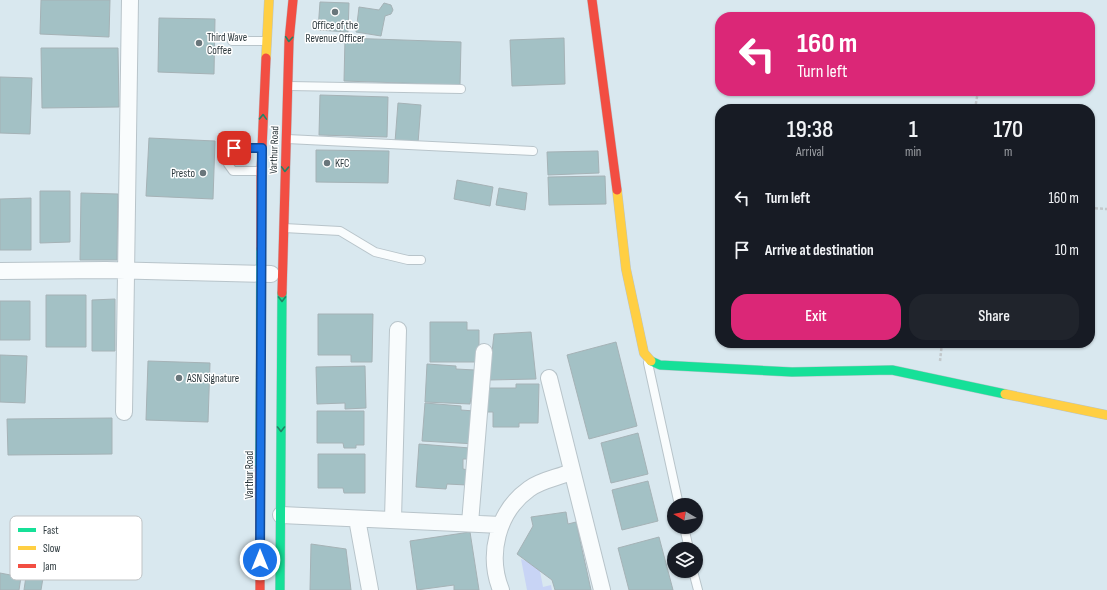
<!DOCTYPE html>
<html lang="en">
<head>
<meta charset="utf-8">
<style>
  :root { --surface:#171b24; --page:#20242c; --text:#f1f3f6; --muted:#9ea1a6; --accent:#db2777 }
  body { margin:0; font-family:"Sofia Sans Condensed",sans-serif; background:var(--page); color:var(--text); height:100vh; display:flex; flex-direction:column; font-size:15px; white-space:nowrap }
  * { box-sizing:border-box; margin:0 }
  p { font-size:13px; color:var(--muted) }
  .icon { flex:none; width:22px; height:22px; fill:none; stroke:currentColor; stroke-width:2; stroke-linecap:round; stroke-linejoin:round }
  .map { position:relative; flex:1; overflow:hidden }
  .details { position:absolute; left:715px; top:104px; width:380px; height:244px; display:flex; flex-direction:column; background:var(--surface); border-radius:16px; box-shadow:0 1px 3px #0004 }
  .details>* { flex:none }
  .banner { position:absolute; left:715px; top:12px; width:380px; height:84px; border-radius:16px; box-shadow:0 1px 3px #0004; background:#db2777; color:#fff; overflow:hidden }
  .needle { width:26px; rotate:280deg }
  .fabs { position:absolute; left:667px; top:498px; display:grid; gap:8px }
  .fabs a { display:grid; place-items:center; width:36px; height:36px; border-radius:50%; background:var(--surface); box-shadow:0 1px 3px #0004; font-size:20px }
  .pin { position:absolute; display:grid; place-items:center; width:34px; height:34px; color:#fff; margin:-17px; border-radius:8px; box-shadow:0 2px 6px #0006 }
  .me { position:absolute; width:44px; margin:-22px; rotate:0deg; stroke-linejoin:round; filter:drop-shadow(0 0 3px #0008) }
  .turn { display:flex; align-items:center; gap:14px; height:84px; padding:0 16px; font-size:18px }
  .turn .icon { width:52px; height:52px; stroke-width:2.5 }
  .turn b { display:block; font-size:28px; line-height:34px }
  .eta { display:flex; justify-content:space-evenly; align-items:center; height:68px; text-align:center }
  .eta b { font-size:24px; font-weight:600; line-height:28px }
  .primary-button { display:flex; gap:8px; margin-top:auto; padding:8px 16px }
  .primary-button a { flex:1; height:46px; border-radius:16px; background:var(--accent); color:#fff; font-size:16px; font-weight:600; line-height:46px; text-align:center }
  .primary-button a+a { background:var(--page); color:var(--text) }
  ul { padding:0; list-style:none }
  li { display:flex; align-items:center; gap:12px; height:52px; padding:0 16px }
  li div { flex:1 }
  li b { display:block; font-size:15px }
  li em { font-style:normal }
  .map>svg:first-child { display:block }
  .water { fill:#c8d4f5 }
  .building { fill:#a3c1c5; stroke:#a5b2b6 }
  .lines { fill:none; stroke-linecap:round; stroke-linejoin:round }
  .lane-casing { stroke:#b8c4ca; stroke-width:10 }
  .street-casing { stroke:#b8c4ca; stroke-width:18 }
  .fast-casing { stroke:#b8c4ca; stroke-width:10 }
  .slow-casing { stroke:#b8c4ca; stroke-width:10 }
  .jam-casing { stroke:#b8c4ca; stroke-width:10 }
  .path { stroke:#c2c8cb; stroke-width:2.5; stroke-dasharray:3 2; stroke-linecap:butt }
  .lane { stroke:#f9fcfd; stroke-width:8 }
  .street { stroke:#f9fcfd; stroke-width:16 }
  .fast { stroke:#16e098; stroke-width:9 }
  .slow { stroke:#ffcf43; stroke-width:9 }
  .jam { stroke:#f24e42; stroke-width:9 }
  .oneway { stroke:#228466 }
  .route-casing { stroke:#114b97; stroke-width:10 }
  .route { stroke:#1a73e8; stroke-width:7 }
  .poi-dot { fill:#69767b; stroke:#fff; stroke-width:1.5 }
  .labels { text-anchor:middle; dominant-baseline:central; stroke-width:3; stroke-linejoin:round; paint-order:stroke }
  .poi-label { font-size:11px; fill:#2c383d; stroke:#fff; text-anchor:start }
  .street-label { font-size:11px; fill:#2c383d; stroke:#fff }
  .key { fill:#fff; stroke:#c0c3c5; stroke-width:1 }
  .key-label { font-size:11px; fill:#2c383d }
</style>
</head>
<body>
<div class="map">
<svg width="1107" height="590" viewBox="0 0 1107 590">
  <rect width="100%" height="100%" fill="#d9e8ef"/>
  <!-- water -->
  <path class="water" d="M521,559L539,566L543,587L551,585L552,590H527Z"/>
  <!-- building -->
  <path class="building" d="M41,0H110L109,37L40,34Z
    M320,2L349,3L348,32L318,30Z
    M384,3L391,5L393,10L391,14L385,16L381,36L356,32L359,7L379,10Z
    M159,18L215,19L214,74L158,72Z
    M345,38L461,42L460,85L344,81Z
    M564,38L565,84L512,86L510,40Z
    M41,48H118L119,107L42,108Z
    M0,77L32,78L30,134L0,133Z
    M320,95L388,97L387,137L319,135Z
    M398,103L421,105L418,143L395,142Z
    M149,138L215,141L213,199L146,196Z
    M316,150L389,151L388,183L316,182Z
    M598,151L599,173L548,175L547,152Z
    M605,176L606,204L549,205L548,177Z
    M457,180L493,187L490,206L454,199Z
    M499,188L527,193L525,210L496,205Z
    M40,191H70V242L40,243Z
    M81,193L118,194L117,260H80Z
    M31,198V250H0V199Z
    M46,295H86V347H46Z
    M115,299V351H92V300Z
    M0,301H30V340H0Z
    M318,314H373L372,362H351V355H318Z
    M430,322H467V330H479V362H430Z
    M531,332L536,379L489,380L494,334Z
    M616,342L637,426L589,439L567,355Z
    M0,355L27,356L25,403L0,402Z
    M148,361L210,363L208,422L146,420Z
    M427,364L456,366V369L475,370L473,398H471L470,404L425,402Z
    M365,366L366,408L345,409V403L317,404L316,367Z
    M516,384H539L538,423H519V427H493V412H487V388H516Z
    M425,403L461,406V410L474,411L476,444L422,441Z
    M317,411H364V445H356V448H344L343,443H317Z
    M112,418V454L8,455L7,419Z
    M638,433L648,474L611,483L601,443Z
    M419,444L470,448L469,459H463V469L468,470L467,485L447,484L446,489L416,487Z
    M318,454H365V493H344L343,488H318Z
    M648,481L658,521L622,530L612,490Z
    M566,512L568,524L576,522L591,590H555L552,580L517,554L533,526L531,517Z
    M470,532L479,590H454V585L417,590L410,541Z
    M659,537L673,590H629L618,548Z
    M311,544L346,549L351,590H310Z
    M0,573L21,577L19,590H0Z
    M26,576L43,578L41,590H24Z"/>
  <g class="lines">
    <!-- lane casing -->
    <g class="lane-casing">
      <path id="lane" d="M232,41H266
        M289,86L461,89
        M287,139L533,151
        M260,171H233L228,164V154L234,148H261
        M284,228L340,231L375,252L408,260H421
        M648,363L679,505
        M684,527L689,549
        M693,571L698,590"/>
    </g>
    <!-- street casing -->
    <g class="street-casing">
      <path id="street" d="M0,271L106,270L271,274
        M549,378L602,590
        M124,412L130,0
        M281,515L501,525
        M357,519L370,590
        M393,519L398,330
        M470,523L484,352
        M501,590C487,555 497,512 529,489C541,480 557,478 571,472"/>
    </g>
    <!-- fast casing -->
    <g class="fast-casing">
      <path id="fast" d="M651,361L660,365L792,372L892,370L1005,394
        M260,467L261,249
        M280,590L282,293"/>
    </g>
    <!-- slow casing -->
    <g class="slow-casing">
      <path id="slow" d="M266,58L269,0
        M617,190L626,269L644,353L651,361
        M1005,394L1107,415"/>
    </g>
    <!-- jam casing -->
    <g class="jam-casing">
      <path id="jam" d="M592,0L617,190
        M261,249V171L266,58
        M282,293L289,41L293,0
        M260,590V467"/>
    </g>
    <!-- path -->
    <path class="path" d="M975,109L978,91
      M1090,208L1107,209
      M940,361L942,343"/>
    <!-- lane -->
    <use href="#lane" class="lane"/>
    <!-- street -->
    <use href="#street" class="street"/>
    <!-- fast -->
    <use href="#fast" class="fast"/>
    <!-- slow -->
    <use href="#slow" class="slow"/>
    <!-- jam -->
    <use href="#jam" class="jam"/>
  </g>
  <!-- one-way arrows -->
  <defs><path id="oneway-chevron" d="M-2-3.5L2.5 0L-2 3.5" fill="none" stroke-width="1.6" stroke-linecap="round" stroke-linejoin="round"/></defs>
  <g class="oneway">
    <use href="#oneway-chevron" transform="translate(289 39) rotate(94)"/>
    <use href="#oneway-chevron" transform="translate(263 117) rotate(-88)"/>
    <use href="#oneway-chevron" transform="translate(285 169) rotate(92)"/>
    <use href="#oneway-chevron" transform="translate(282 299) rotate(90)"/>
    <use href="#oneway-chevron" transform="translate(281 429) rotate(90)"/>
  </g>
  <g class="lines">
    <!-- route casing -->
    <g class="route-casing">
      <path id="route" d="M234,148H262L260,560"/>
    </g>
    <!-- route -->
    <use href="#route" class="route"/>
  </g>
  <!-- markers -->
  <g class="poi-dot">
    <circle cx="335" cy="12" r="4"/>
    <circle cx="199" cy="43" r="4"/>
    <circle cx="327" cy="163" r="4"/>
    <circle cx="203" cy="173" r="4"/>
    <circle cx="179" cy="378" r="4"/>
  </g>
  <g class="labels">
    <!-- poi labels -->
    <g class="poi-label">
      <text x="335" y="25" text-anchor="middle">Office of the<tspan x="335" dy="13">Revenue Officer</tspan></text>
      <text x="207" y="37">Third Wave<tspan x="207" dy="13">Coffee</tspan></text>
      <text x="335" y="163">KFC</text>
      <text x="195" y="173" text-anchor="end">Presto</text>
      <text x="187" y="378">ASN Signature</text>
    </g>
    <!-- street labels -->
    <g class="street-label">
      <text transform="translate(274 150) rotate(-88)">Varthur Road</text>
      <text transform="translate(249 475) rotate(-90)">Varthur Road</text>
    </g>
  </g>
  <!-- legend -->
  <rect x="10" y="516" width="132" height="64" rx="6" class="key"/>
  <rect x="18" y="528" width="18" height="4" fill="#16e098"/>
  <rect x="18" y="546" width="18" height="4" fill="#ffcf43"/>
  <rect x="18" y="564" width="18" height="4" fill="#f24e42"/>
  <g class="key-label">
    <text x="43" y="534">Fast</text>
    <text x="43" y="552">Slow</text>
    <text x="43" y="570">Jam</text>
  </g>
</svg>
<div class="fabs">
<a><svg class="needle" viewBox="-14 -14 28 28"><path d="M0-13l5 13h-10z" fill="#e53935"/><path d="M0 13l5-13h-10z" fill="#9ea1a6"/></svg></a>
<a><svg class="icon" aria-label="layers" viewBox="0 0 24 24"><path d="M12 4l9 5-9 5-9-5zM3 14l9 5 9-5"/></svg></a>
</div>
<div class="pin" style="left:234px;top:148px;background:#d93025"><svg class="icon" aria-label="arrive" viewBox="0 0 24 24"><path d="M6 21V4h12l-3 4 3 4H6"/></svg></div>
<svg class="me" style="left:260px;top:560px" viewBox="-20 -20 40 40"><circle r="17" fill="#1a73e8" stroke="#fff" stroke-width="3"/><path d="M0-11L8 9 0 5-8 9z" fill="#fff"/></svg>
<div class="banner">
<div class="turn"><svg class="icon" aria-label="left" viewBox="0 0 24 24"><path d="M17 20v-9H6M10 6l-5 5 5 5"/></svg><div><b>160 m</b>Turn left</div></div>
</div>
<section class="details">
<div class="eta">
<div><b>19:38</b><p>Arrival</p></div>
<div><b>1</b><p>min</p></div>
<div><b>170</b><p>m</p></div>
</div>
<ul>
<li><svg class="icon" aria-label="left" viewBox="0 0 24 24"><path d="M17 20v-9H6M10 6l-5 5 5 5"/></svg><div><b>Turn left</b></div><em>160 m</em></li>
<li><svg class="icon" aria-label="arrive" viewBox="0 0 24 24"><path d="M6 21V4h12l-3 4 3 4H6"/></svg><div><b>Arrive at destination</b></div><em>10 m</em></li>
</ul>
<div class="primary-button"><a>Exit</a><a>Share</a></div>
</section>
</div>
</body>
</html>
